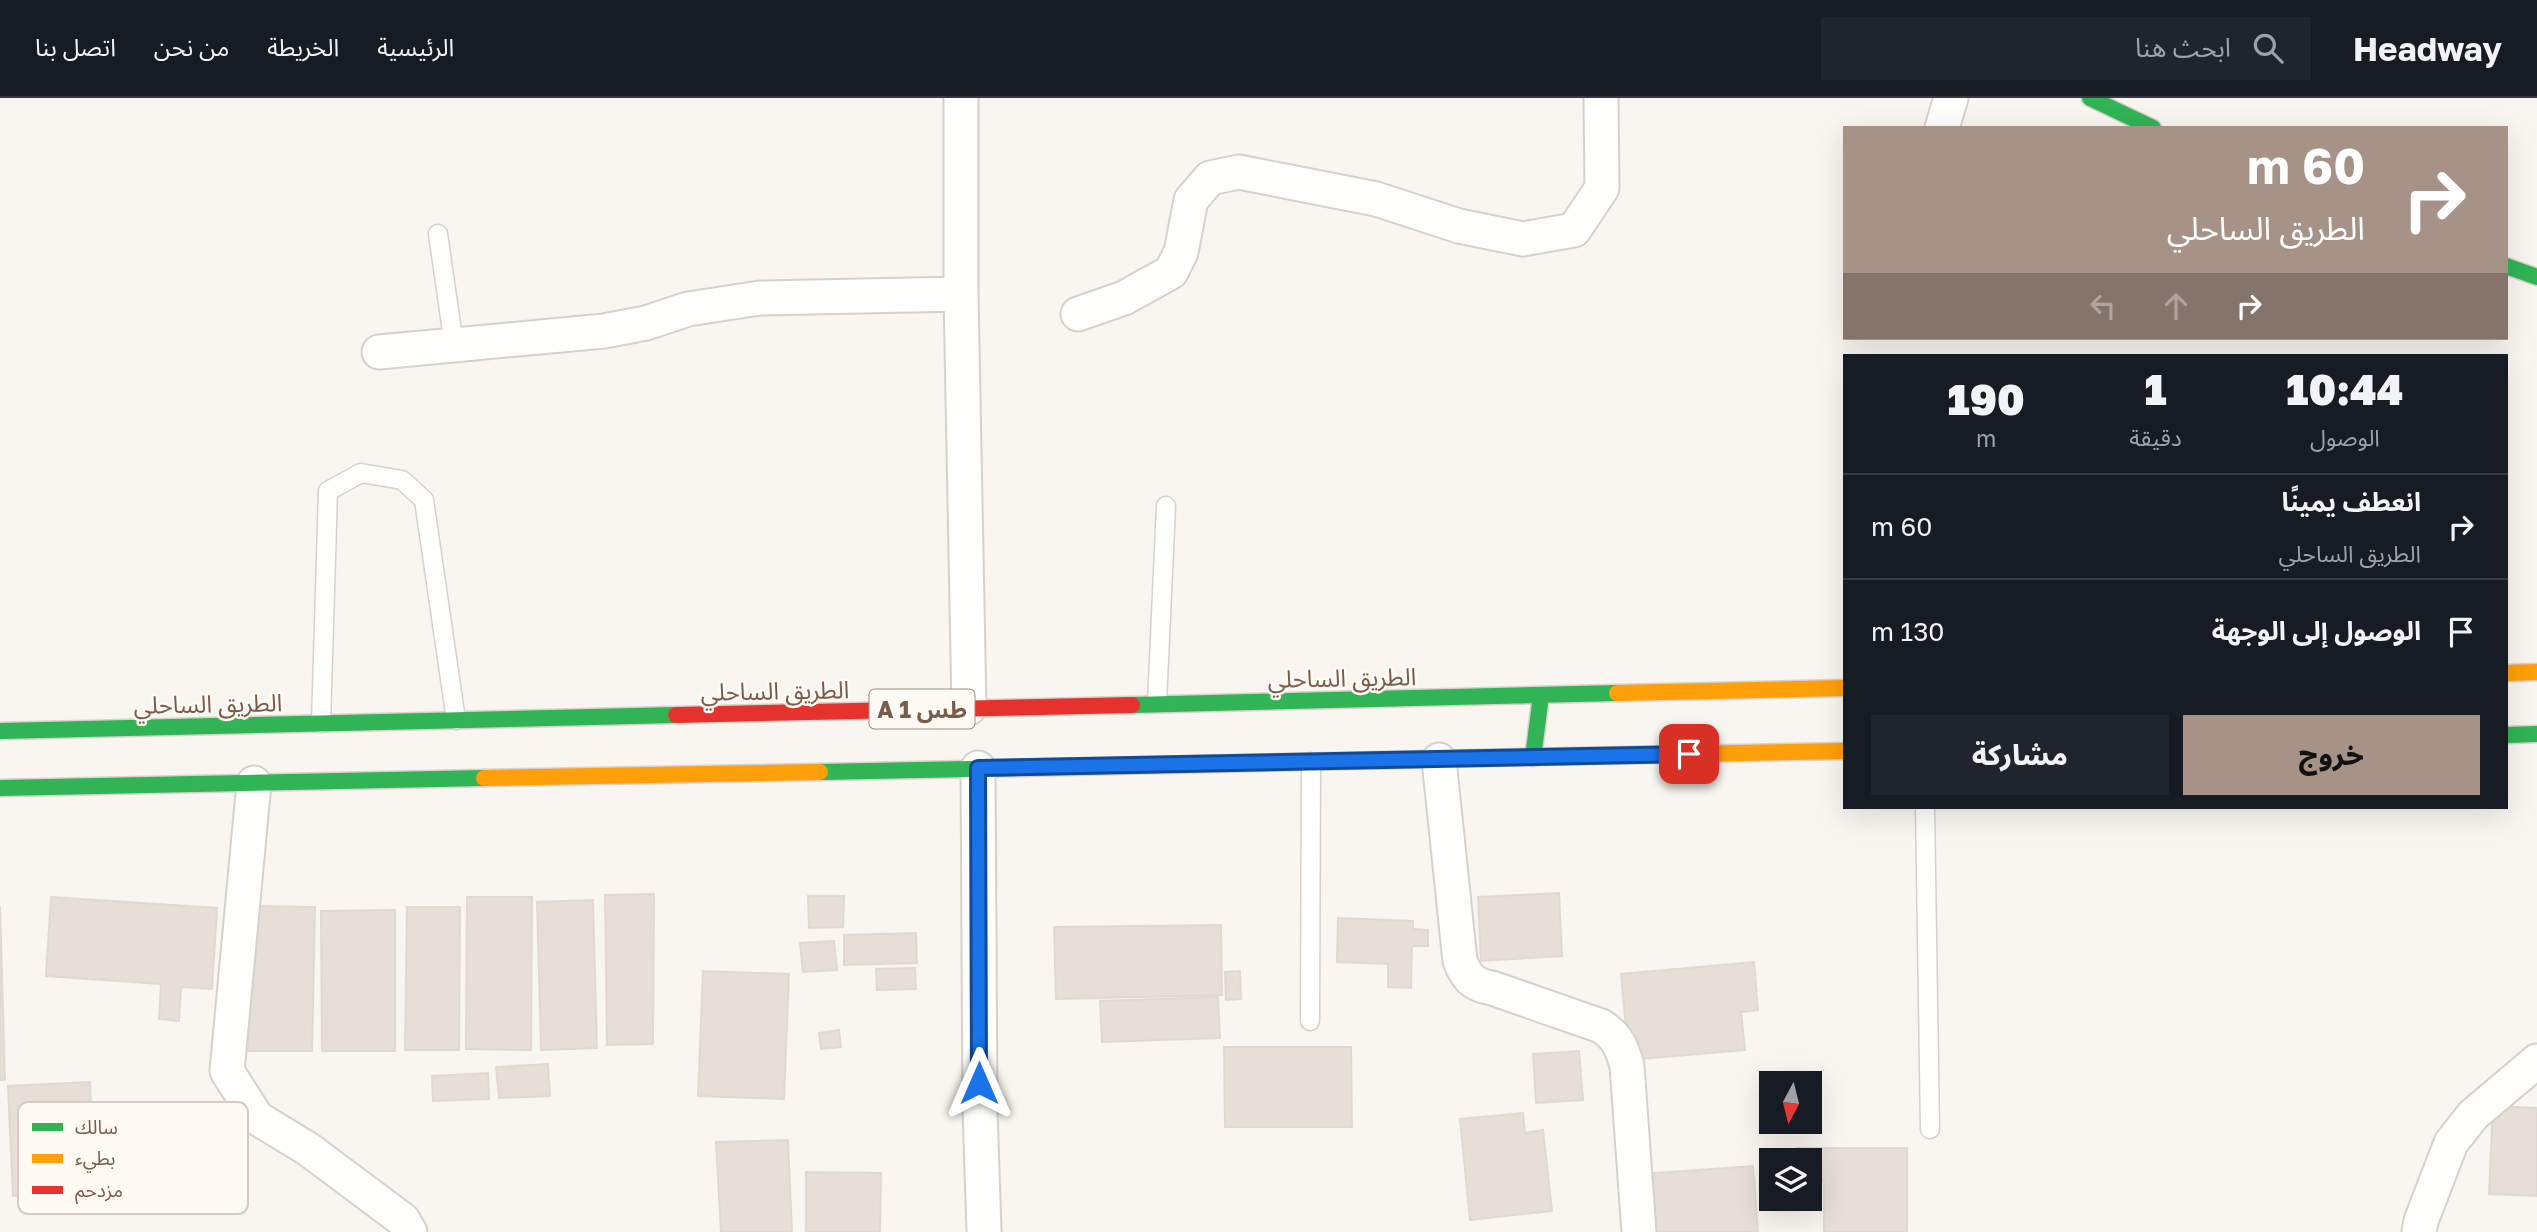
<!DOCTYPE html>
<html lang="ar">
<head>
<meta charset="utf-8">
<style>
  :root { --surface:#171b24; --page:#20242c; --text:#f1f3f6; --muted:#9ea1a6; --line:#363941; --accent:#a69286 }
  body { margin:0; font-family:"Golos Text","Noto Sans Arabic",sans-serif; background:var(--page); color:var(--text); direction:rtl; height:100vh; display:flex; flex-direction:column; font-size:26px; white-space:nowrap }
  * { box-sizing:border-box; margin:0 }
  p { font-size:23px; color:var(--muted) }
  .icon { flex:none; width:38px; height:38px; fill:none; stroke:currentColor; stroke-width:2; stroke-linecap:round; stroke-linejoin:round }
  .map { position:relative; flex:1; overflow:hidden; direction:ltr }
  .sheet { position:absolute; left:1843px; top:256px; width:665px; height:455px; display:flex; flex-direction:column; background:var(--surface); border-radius:0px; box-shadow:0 7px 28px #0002; direction:rtl }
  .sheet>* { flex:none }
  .guide { position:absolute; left:1843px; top:28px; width:665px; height:214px; border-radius:0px; box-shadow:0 7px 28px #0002; direction:rtl; background:#a69286; color:#fff; overflow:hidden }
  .needle { width:46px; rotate:187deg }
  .fabs { position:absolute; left:1759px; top:973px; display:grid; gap:14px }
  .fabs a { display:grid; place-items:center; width:63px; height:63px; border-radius:0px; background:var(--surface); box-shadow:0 7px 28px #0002; font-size:35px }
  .pin { position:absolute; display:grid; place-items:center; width:60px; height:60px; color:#fff; margin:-30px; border-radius:14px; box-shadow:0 4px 10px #0006 }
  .me { position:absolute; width:77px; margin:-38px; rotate:0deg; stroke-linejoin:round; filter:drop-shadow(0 0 5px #0008) }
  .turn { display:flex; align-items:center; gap:24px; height:147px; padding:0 28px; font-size:32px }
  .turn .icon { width:91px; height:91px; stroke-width:2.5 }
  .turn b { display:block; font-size:49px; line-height:60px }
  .lanes { display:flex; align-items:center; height:66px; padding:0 28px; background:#0003; justify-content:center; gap:35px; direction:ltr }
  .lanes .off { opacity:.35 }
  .eta { display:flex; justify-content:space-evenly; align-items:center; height:119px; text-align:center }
  .eta b { font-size:42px; font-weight:800; line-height:49px }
  .cta { display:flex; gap:14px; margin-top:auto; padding:14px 28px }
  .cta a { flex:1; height:80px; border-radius:0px; background:var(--accent); color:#111; font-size:28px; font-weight:800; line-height:80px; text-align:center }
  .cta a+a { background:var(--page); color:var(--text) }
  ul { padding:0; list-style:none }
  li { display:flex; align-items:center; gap:21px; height:105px; padding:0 28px; border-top:2px solid var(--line) }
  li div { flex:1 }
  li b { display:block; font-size:26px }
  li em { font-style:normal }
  header { display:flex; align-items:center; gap:42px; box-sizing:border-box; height:98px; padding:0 35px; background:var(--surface); border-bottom:2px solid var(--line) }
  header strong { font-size:33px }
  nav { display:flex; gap:38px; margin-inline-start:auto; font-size:24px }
  .search { width:490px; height:63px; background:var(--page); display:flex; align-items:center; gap:18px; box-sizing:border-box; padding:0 24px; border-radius:0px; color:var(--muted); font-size:26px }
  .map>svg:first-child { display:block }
  .building { fill:#e6ded7; stroke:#e2d8d2; stroke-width:2 }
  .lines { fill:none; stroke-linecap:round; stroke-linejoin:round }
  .lane-casing { stroke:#d7d1cb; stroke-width:21 }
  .street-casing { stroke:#d7d1cb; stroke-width:37 }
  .fast-casing { stroke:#dad1cc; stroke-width:19 }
  .slow-casing { stroke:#dad1cc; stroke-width:19 }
  .jam-casing { stroke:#dad1cc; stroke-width:19 }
  .lane { stroke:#fefefd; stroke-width:18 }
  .street { stroke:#fefefd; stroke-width:33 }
  .fast { stroke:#30b455; stroke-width:16 }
  .slow { stroke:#ff9f0a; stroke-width:16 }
  .jam { stroke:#e5322d; stroke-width:16 }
  .route-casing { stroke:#114b97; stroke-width:18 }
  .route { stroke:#1a73e8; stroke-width:12 }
  .labels { text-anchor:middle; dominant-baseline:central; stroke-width:5; stroke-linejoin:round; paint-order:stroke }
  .shield { fill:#fffaf3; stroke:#a28b7f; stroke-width:2 }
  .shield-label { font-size:23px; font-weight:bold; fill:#7a5c4d }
  .street-label { font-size:24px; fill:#7a5c4d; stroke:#fffaf3 }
  .key { fill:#fffaf3; stroke:#d7cbc1; stroke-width:2 }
  .key-label { font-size:19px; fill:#7a5c4d }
</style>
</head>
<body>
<header>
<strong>Headway</strong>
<div class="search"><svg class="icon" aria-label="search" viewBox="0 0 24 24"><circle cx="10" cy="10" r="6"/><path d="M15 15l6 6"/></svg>ابحث هنا</div>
<nav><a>الرئيسية</a><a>الخريطة</a><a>من نحن</a><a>اتصل بنا</a></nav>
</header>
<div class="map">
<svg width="2537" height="1134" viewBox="0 0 2537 1134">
  <rect width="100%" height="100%" fill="#f9f5f0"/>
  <!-- building -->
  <path class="building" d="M1559,795L1562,858L1481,863L1478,799Z
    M654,796L653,946L607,947L605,797Z
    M808,798H844L843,829L809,830Z
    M51,799L217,810L212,891L181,889L179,923L159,921L161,886L46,878Z
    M467,799H532L531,952L466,951Z
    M593,802L597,950L541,952L537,804Z
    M0,808L5,982H0Z
    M251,808L315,809L312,953H248Z
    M407,809H460L459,952H405Z
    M395,812V953H322L321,813Z
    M1338,820L1413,823V831L1428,832V848H1412L1411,890L1388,889V866L1337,864Z
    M1221,827L1222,897L1056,901L1054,829Z
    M916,835L917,865L844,867V837Z
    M834,843L837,872L803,874L800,845Z
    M1754,864L1758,912L1741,914L1745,952L1629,962L1621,876Z
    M915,870L916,891L877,892L876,871Z
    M703,873L789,876L784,1001L698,998Z
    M1240,873L1241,901L1226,902L1225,874Z
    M1218,899L1220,940L1102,944L1100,903Z
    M839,932L841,949L821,951L819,935Z
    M1224,949H1351L1352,1029H1225Z
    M1579,953L1583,1002L1536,1005L1533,956Z
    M548,966L550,998L499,1000L496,969Z
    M488,975L489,1001L433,1003L432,978Z
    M90,984L94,1074H74L75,1095L13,1098L8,988Z
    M2493,1008L2537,1010V1098L2489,1096Z
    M1523,1015L1525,1035L1543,1032L1552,1113L1470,1122L1460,1021Z
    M788,1042L792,1134H721L716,1044Z
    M1797,1050H1907V1134H1824V1083H1810V1062H1797Z
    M1753,1068L1758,1134H1645L1642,1076Z
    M806,1074L881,1075L880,1134H806Z"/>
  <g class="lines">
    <!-- lane casing -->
    <g class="lane-casing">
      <path id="lane" d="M438,136L454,247
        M1157,605L1166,408
        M321,625L328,393L361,375L402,382L424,402L456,622
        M1925,709L1930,1031
        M1310,923L1311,664"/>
    </g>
    <!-- street casing -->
    <g class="street-casing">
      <path id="street" d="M961,0V196L969,610
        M1942,30L1951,0
        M1078,216L1124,200L1171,174L1181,154L1191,102L1210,80L1239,74L1376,101L1459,128L1523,141L1574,132L1602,90L1601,0
        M379,254L604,233L646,225L688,211L760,200L961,196
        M1439,662L1460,863C1467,880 1473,887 1492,890L1601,928C1618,939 1622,950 1627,968L1639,1134
        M978,670L980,1011L984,1134
        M254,685L227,973L257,1020L308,1051L403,1122L410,1134
        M2419,1134L2421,1123L2451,1045L2473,1017L2537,963"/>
    </g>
    <!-- fast casing -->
    <g class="fast-casing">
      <path id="fast" d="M2090,0L2153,30
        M2506,168L2537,179
        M1132,607L1617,595
        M0,633L676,617
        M2506,637L2537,636
        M1533,660L1541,597
        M820,674L1158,667
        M0,690L484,680"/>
    </g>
    <!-- slow casing -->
    <g class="slow-casing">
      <path id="slow" d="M2506,575L2537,574
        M1617,595L1844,590
        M1574,658L1844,653
        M484,680L820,674"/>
    </g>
    <!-- jam casing -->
    <g class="jam-casing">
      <path id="jam" d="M676,617L1132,607
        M1158,667L1574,658"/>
    </g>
    <!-- lane -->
    <use href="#lane" class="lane"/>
    <!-- street -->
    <use href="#street" class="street"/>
    <!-- fast -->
    <use href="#fast" class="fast"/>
    <!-- slow -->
    <use href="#slow" class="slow"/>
    <!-- jam -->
    <use href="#jam" class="jam"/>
  </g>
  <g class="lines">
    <!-- route casing -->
    <g class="route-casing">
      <path id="route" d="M979,985L978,670L1689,656"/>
    </g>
    <!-- route -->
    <use href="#route" class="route"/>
  </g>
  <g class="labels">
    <!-- shield labels -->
    <rect class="shield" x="869.5" y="591.5" width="105" height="39" rx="5"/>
    <g class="shield-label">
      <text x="922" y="611">A 1 طس</text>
    </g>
    <!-- street labels -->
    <g class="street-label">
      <text transform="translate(1342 579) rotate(-1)">الطريق الساحلي</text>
      <text transform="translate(775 592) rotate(-1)">الطريق الساحلي</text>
      <text transform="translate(208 605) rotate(-1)">الطريق الساحلي</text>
    </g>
  </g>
  <!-- legend -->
  <rect x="18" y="1004" width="230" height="112" rx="10" class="key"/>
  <rect x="32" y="1025" width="31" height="8" fill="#30b455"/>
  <rect x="32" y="1056" width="31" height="9" fill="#ff9f0a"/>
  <rect x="32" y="1088" width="31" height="8" fill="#e5322d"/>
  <g class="key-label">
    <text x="75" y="1036">سالك</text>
    <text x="75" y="1067">بطيء</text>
    <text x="75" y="1099">مزدحم</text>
  </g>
</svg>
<div class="fabs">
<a><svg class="needle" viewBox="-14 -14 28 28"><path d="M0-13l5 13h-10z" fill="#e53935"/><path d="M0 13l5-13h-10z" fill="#9ea1a6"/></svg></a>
<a><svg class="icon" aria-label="layers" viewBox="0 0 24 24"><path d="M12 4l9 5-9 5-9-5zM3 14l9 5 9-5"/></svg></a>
</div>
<div class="pin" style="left:1689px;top:656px;background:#d93025"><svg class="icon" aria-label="arrive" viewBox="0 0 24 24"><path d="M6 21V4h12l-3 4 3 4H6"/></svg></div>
<svg class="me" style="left:979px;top:985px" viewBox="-20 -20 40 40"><path d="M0-17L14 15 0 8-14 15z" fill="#1a73e8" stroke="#fff" stroke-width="4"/></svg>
<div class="guide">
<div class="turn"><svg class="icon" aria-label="right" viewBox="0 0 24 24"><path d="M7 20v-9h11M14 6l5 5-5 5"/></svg><div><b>60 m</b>الطريق الساحلي</div></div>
<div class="lanes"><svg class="icon off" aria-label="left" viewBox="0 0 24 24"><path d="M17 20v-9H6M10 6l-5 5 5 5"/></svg><svg class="icon off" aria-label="ahead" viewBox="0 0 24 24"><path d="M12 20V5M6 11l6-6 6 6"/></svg><svg class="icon" aria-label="right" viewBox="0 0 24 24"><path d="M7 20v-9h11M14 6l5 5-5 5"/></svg></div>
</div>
<section class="sheet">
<div class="eta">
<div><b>10:44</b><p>الوصول</p></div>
<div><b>1</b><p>دقيقة</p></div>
<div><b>190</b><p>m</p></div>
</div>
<ul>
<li><svg class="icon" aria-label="right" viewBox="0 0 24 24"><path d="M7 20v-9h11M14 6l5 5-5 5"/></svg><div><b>انعطف يمينًا</b><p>الطريق الساحلي</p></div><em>60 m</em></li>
<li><svg class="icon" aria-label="arrive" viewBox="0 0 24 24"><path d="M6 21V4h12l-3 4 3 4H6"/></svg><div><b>الوصول إلى الوجهة</b></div><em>130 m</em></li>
</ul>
<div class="cta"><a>خروج</a><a>مشاركة</a></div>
</section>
</div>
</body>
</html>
